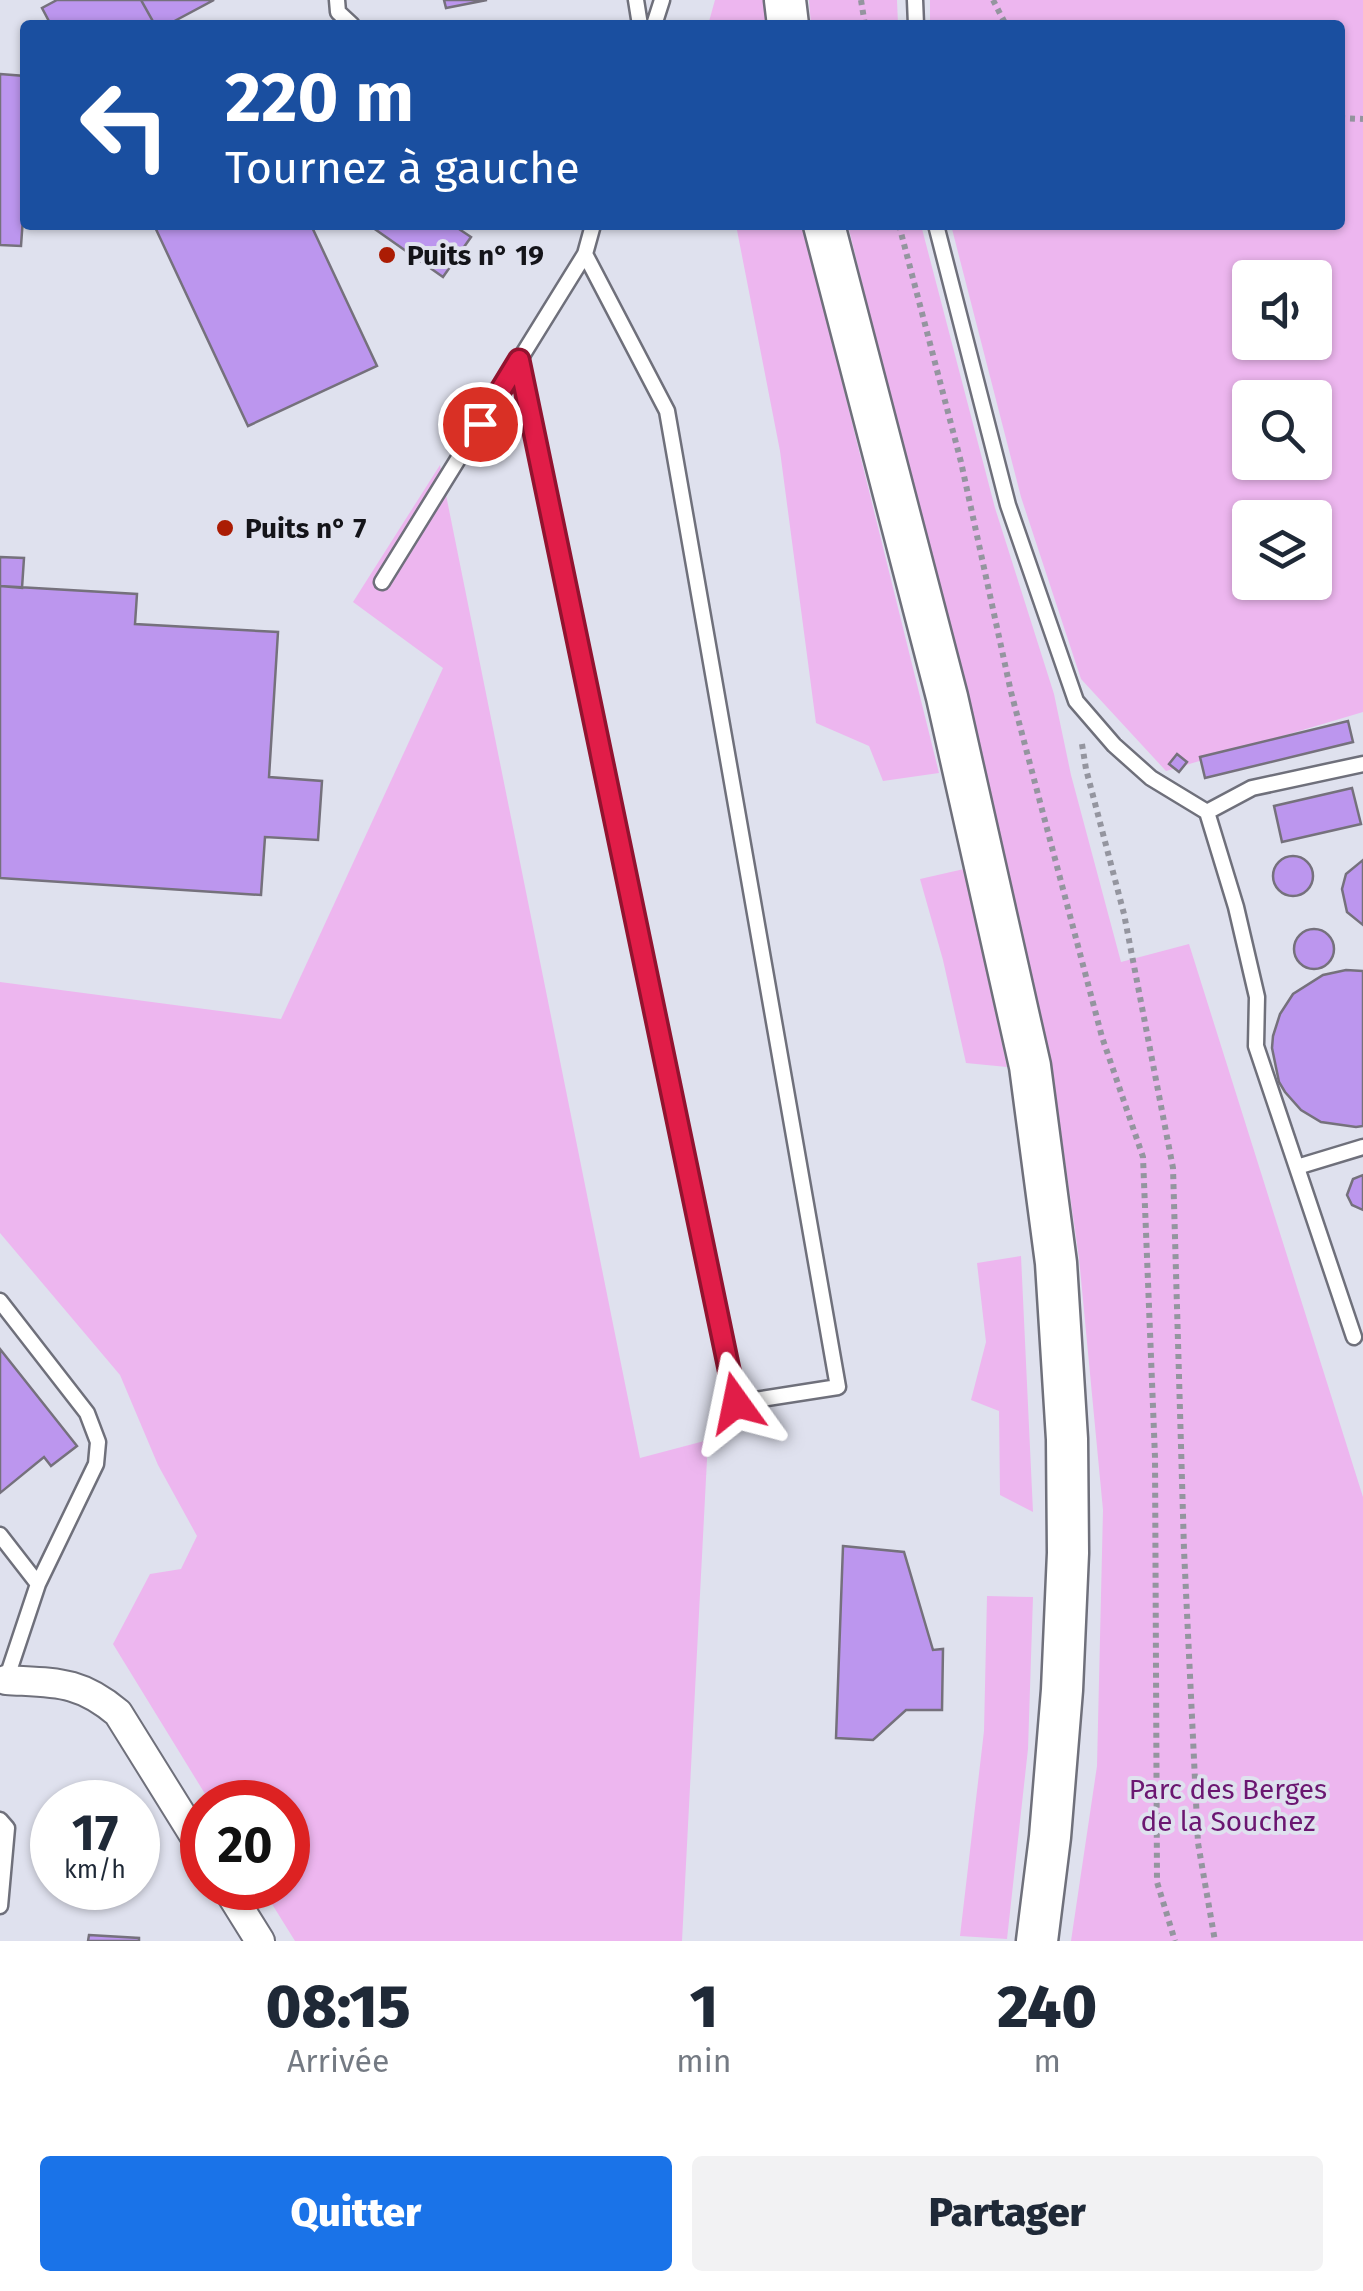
<!DOCTYPE html>
<html lang="fr">
<head>
<meta charset="utf-8">
<style>
  :root { --surface:#fff; --page:#f2f2f3; --text:#1f2937; --muted:#747a83; --accent:#1a73e8 }
  body { margin:0; font-family:"Fira Sans",sans-serif; background:var(--page); color:var(--text); height:100vh; display:flex; flex-direction:column; font-size:38px; white-space:nowrap }
  * { box-sizing:border-box; margin:0 }
  p { font-size:32px; color:var(--muted) }
  .icon { flex:none; width:55px; height:55px; fill:none; stroke:currentColor; stroke-width:2; stroke-linecap:round; stroke-linejoin:round }
  .map { position:relative; height:1941px; overflow:hidden }
  .details { display:flex; flex-direction:column; background:var(--surface); flex:1 }
  .details>* { flex:none }
  .guide { position:absolute; left:20px; top:20px; width:1325px; height:210px; border-radius:10px; box-shadow:0 2px 8px #0004; background:#1a4fa0; color:#fff; overflow:hidden }
  .tools { position:absolute; left:1232px; top:260px; display:grid; gap:20px }
  .tools a { display:grid; place-items:center; width:100px; height:100px; border-radius:10px; background:var(--surface); box-shadow:0 2px 8px #0004; font-size:50px }
  .speed { position:absolute; left:30px; top:1780px; display:flex; gap:20px; font-size:50px; font-weight:700; text-align:center }
  .speed>* { display:grid; place-content:center; width:130px; height:130px; border-radius:50%; background:var(--surface); box-shadow:0 2px 8px #0004; line-height:1 }
  .speed small { font-size:25px; font-weight:400 }
  .speed .limit { border:15px solid #d22; background:#fff; color:#111 }
  .pin { position:absolute; display:grid; place-items:center; width:85px; height:85px; color:#fff; margin:-42px; border:5px solid #fff; border-radius:50%; box-shadow:0 2px 10px #0007 }
  .me { position:absolute; width:110px; margin:-55px; rotate:348deg; stroke-linejoin:round; filter:drop-shadow(0 0 8px #0008) }
  .turn { display:flex; align-items:center; gap:35px; height:210px; padding:0 40px; font-size:45px }
  .turn .icon { width:130px; height:130px; stroke-width:2.5 }
  .turn b { display:block; font-size:70px; line-height:85px }
  .eta { display:flex; justify-content:space-evenly; align-items:center; height:170px; text-align:center }
  .eta b { font-size:60px; font-weight:800; line-height:70px }
  .primary-button { display:flex; gap:20px; margin-top:auto; padding:20px 40px }
  .primary-button a { flex:1; height:115px; border-radius:10px; background:var(--accent); color:#fff; font-size:40px; font-weight:800; line-height:115px; text-align:center }
  .primary-button a+a { background:var(--page); color:var(--text) }
  .map>svg:first-child { display:block }
  .green { fill:#edb6ef; fill-rule:evenodd }
  .building { fill:#bc96ee; stroke:#75717c; stroke-width:2.5 }
  .lines { fill:none; stroke-linecap:round; stroke-linejoin:round }
  .service-casing { stroke:#6f707b; stroke-width:19 }
  .minor-casing { stroke:#6f707b; stroke-width:32 }
  .secondary-casing { stroke:#6f707b; stroke-width:45 }
  .path { stroke:#94959f; stroke-width:6; stroke-dasharray:5 5; stroke-linecap:butt }
  .service { stroke:#fff; stroke-width:14 }
  .minor { stroke:#fff; stroke-width:28 }
  .secondary { stroke:#fff; stroke-width:40 }
  .route-casing { stroke:#92132f; stroke-width:25 }
  .route { stroke:#e11d48; stroke-width:18 }
  .poi-dot { fill:#ab1c04; stroke:#dfe1ee; stroke-width:4 }
  .labels { text-anchor:middle; dominant-baseline:central; stroke-width:8; stroke-linejoin:round; paint-order:stroke }
  .poi-label { font-size:28px; font-weight:bold; fill:#141419; stroke:#dfe1ee; text-anchor:start }
  .park-label { font-size:28px; fill:#6b1671; stroke:#dfe1ee }
</style>
</head>
<body>
<div class="map">
<svg width="1363" height="1941" viewBox="0 0 1363 1941">
  <rect width="100%" height="100%" fill="#dfe1ee"/>
  <!-- green -->
  <path class="green" d="M715,0H770L772,25H708Z
    M809,0H897L898,25H811Z
    M930,0H1363V712L1166,771L1081,679L1021,497L951,225H1340V25H930ZM1250,278H1315V342H1250ZM1250,398H1315V462H1250ZM1250,518H1315V582H1250Z
    M736,225H803L939,773L883,781L869,746L816,723L780,451Z
    M848,225H921L995,508L1054,694L1071,775L1121,962L1189,944L1363,1497V1941H1071L1097,1766L1103,1510L1079,1258L1050,1057Z
    M440,465L640,1458L708,1440L682,1941H295L262,1888H288V1802H210L113,1644L150,1574L181,1569L197,1536L158,1465L120,1375L0,1233V982L281,1019L443,668L353,602Z
    M964,869L1007,1067L966,1063L943,960L920,879Z
    M1021,1256L1033,1512L1000,1495L999,1411L971,1400L986,1342L977,1263Z
    M987,1596L1033,1597L1028,1749L1007,1939L960,1936L984,1731Z"/>
  <!-- building -->
  <path class="building" d="M57,0H141L155,25H51L42,8Z
    M141,0H214L167,25H155Z
    M444,0H487L446,8Z
    M0,74L25,76V189L21,246L0,245Z
    M154,225H311L377,366L248,426Z
    M369,225H453L471,237L443,277Z
    M0,557L24,558L22,588L0,586Z
    M0,586L137,594L135,624L278,632L269,777L322,781L318,840L265,837L261,895L0,878Z
    M1348,721L1353,742L1205,778L1200,757Z
    M1177,754L1187,762L1179,772L1169,764Z
    M1352,788L1361,824L1282,842L1274,806Z
    M1273 876a20 20 0 1 1 40 0a20 20 0 1 1-40 0Z
    M1363,860V925L1347,912L1342,889L1346,874Z
    M1294 949a20 20 0 1 1 40 0a20 20 0 1 1-40 0Z
    M1346,970L1363,971V1126L1356,1127L1321,1122L1301,1110L1285,1092L1279,1082L1272,1048L1273,1036L1280,1014L1293,994L1323,975Z
    M1363,1175V1210L1352,1205L1347,1195L1353,1179Z
    M0,1349L77,1446L51,1466L44,1457L0,1493Z
    M843,1546L904,1552L933,1650L943,1649L942,1710H906L873,1740L836,1738Z
    M89,1935L139,1938V1941H88Z"/>
  <g class="lines">
    <!-- service casing -->
    <g class="service-casing">
      <path id="service" d="M337,0L338,12L352,25
        M636,0L640,25
        M915,0L916,25
        M654,25L662,0
        M936,225L1008,505L1076,701L1114,745L1151,778L1207,812L1236,907L1257,997L1256,1046L1354,1337
        M519,360L736,1403L838,1387L667,411L585,254
        M382,582L585,254L593,225
        M1207,812L1252,788L1363,764
        M1297,1167L1363,1147
        M0,1301L87,1413L98,1442L96,1464L38,1584L6,1680
        M0,1535L38,1584
        M0,1820L7,1828L0,1906"/>
    </g>
    <!-- minor casing -->
    <g class="minor-casing">
      <path id="minor" d="M6,1680C55,1683 79,1680 118,1713L202,1848
        M227,1888L260,1941"/>
    </g>
    <!-- secondary casing -->
    <g class="secondary-casing">
      <path id="secondary" d="M785,0L788,25
        M824,225L947,697L1030,1066L1056,1263L1067,1439L1068,1553L1062,1690L1050,1837L1037,1941"/>
    </g>
    <!-- path -->
    <path class="path" d="M861,0L865,25
      M993,0L1006,25
      M1340,118L1363,119
      M899,225L961,462L1011,692L1102,1037L1143,1157L1155,1457L1157,1882L1175,1941
      M1082,744L1086,769L1124,914L1173,1168L1184,1550L1198,1843L1215,1941"/>
    <!-- service -->
    <use href="#service" class="service"/>
    <!-- minor -->
    <use href="#minor" class="minor"/>
    <!-- secondary -->
    <use href="#secondary" class="secondary"/>
  </g>
  <g class="lines">
    <!-- route casing -->
    <g class="route-casing">
      <path id="route" d="M480,424L519,360L736,1403"/>
    </g>
    <!-- route -->
    <use href="#route" class="route"/>
  </g>
  <!-- markers -->
  <g class="poi-dot">
    <circle cx="387" cy="255" r="10"/>
    <circle cx="225" cy="528" r="10"/>
  </g>
  <g class="labels">
    <!-- poi labels -->
    <g class="poi-label">
      <text x="407" y="255">Puits n° 19</text>
      <text x="245" y="528">Puits n° 7</text>
    </g>
    <!-- park labels -->
    <g class="park-label">
      <text x="1228" y="1789">Parc des Berges<tspan x="1228" dy="32">de la Souchez</tspan></text>
    </g>
  </g>
</svg>
<div class="tools">
<a><svg class="icon" aria-label="sound" viewBox="0 0 24 24"><path d="M4 9h4l5-4v14l-5-4H4zM17 9q2 3 0 6"/></svg></a>
<a><svg class="icon" aria-label="search" viewBox="0 0 24 24"><circle cx="10" cy="10" r="6"/><path d="M15 15l6 6"/></svg></a>
<a><svg class="icon" aria-label="layers" viewBox="0 0 24 24"><path d="M12 4l9 5-9 5-9-5zM3 14l9 5 9-5"/></svg></a>
</div>
<div class="speed"><div>17<small>km/h</small></div><div class="limit">20</div></div>
<div class="pin" style="left:480px;top:424px;background:#d93025"><svg class="icon" aria-label="arrive" viewBox="0 0 24 24"><path d="M6 21V4h12l-3 4 3 4H6"/></svg></div>
<svg class="me" style="left:736px;top:1403px" viewBox="-20 -20 40 40"><path d="M0-17L14 15 0 8-14 15z" fill="#e11d48" stroke="#fff" stroke-width="4"/></svg>
<div class="guide">
<div class="turn"><svg class="icon" aria-label="left" viewBox="0 0 24 24"><path d="M17 20v-9H6M10 6l-5 5 5 5"/></svg><div><b>220 m</b>Tournez à gauche</div></div>
</div>
</div>
<section class="details">
<div class="eta">
<div><b>08:15</b><p>Arrivée</p></div>
<div><b>1</b><p>min</p></div>
<div><b>240</b><p>m</p></div>
</div>
<div class="primary-button"><a>Quitter</a><a>Partager</a></div>
</section>
</body>
</html>
